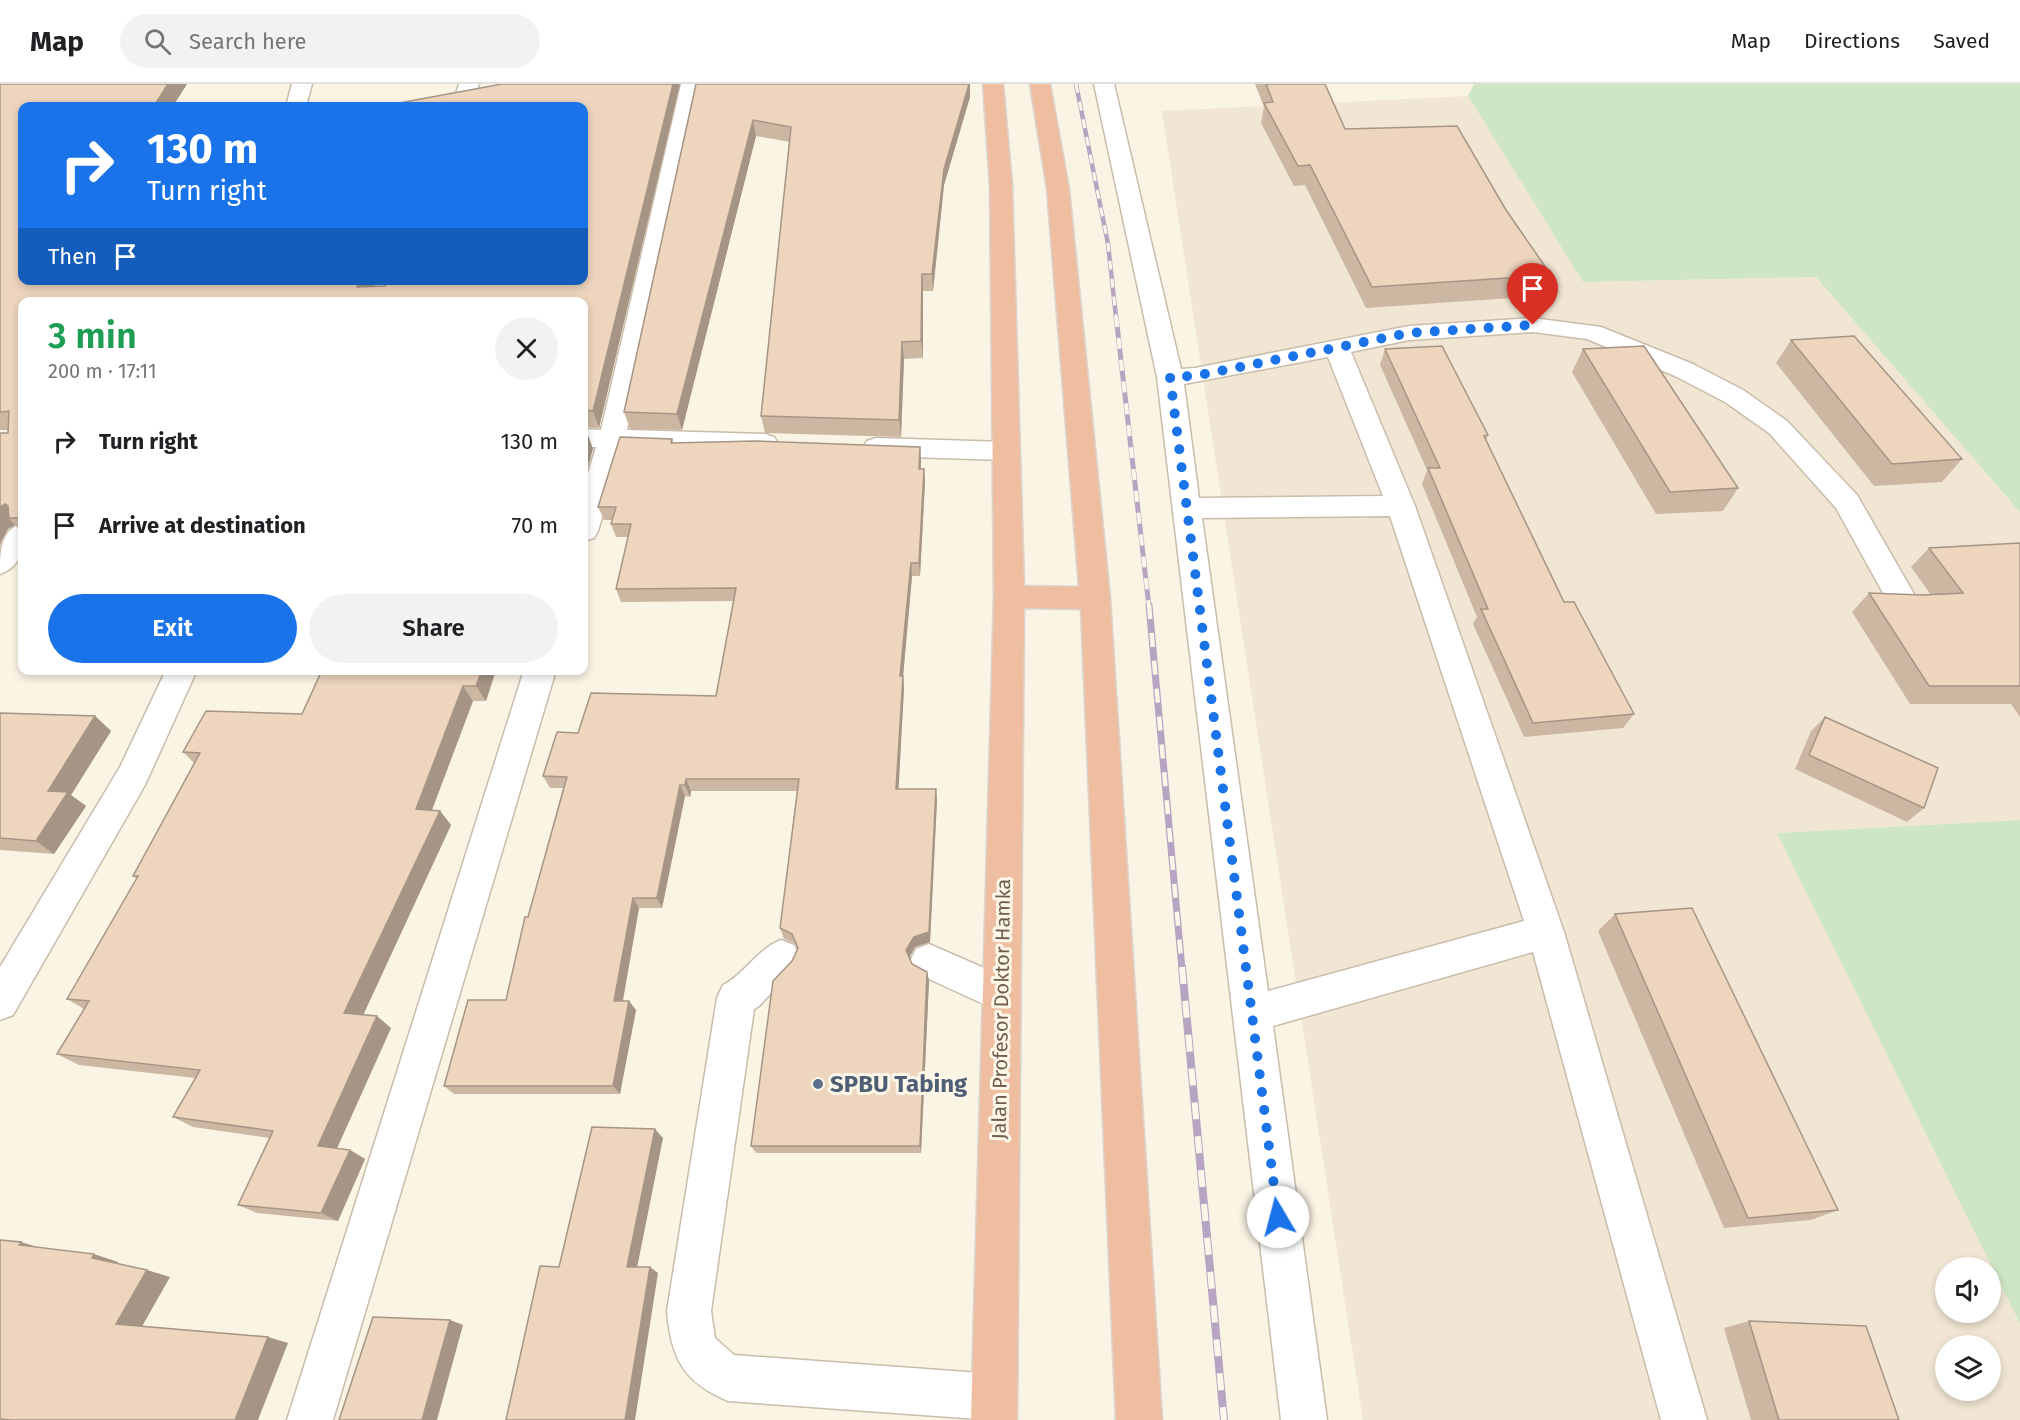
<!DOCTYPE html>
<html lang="en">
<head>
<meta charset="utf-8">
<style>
  :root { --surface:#fff; --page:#f2f2f2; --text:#202124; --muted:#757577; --line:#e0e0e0; --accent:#1a73e8 }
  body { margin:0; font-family:"Fira Sans",sans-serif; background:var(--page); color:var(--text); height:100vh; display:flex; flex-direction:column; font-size:22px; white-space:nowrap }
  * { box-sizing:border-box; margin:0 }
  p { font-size:20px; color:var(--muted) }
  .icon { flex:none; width:33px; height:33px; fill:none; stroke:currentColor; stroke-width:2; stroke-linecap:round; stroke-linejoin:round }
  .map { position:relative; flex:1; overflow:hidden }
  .details { position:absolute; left:18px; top:213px; width:570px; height:378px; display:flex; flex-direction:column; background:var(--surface); border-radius:12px; box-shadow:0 3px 9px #0003 }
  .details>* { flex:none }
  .guide { position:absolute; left:18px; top:18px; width:570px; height:183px; border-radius:12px; box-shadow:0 3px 9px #0003; background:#1a73e8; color:#fff; overflow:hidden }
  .buttons { position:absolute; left:1935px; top:1173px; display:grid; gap:12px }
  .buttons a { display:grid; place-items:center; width:66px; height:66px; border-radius:50%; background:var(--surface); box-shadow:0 3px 9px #0003; font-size:30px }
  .pin { position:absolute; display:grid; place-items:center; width:51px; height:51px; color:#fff; margin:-62px -26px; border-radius:50% 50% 50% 0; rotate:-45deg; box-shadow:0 0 6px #0007 }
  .pin .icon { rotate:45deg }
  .me { position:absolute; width:66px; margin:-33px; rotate:352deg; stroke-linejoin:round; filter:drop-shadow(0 0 4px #0008) }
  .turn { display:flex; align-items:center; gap:21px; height:126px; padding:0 30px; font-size:27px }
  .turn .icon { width:78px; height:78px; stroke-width:2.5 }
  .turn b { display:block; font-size:42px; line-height:51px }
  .then { display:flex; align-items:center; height:57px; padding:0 30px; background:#0003; gap:12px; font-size:22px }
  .round { display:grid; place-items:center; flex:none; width:63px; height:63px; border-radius:32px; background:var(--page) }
  .headline { display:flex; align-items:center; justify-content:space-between; height:102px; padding:0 30px }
  h1 { font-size:36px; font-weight:600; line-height:45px; color:#1e9e55 }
  .action { display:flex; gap:12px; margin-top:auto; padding:12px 30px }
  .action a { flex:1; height:69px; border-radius:36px; background:var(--accent); color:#fff; font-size:24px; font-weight:600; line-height:69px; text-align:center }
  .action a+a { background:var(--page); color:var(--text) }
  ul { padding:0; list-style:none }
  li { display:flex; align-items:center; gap:18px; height:84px; padding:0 30px }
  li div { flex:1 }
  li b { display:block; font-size:22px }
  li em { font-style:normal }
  header { display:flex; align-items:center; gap:36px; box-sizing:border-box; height:84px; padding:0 30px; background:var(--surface); border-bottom:2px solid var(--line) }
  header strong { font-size:28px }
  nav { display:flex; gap:33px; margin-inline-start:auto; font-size:21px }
  .search { width:420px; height:54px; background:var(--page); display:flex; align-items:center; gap:15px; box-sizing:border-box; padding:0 21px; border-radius:33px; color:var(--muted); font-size:22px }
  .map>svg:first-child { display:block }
  .residential { fill:#f1e6d3; fill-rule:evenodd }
  .green { fill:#cee6c4 }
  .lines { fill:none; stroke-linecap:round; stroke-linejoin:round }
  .minor-casing { stroke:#cabcab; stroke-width:3 }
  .highway-casing { stroke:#dad5d0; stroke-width:3 }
  .minor { fill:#fff; fill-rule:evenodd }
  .highway { fill:#efbda0; fill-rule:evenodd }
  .rail-far3-casing { stroke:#b7a4c2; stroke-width:4.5 }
  .rail-far2-casing { stroke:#b7a4c2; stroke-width:5 }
  .rail-far1-casing { stroke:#b7a4c2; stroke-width:7 }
  .rail-casing { stroke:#b7a4c2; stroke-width:8 }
  .rail-far3 { stroke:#fdf7e9; stroke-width:3; stroke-dasharray:9; stroke-linecap:butt }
  .rail-far2 { stroke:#fdf7e9; stroke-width:4; stroke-dasharray:11; stroke-linecap:butt }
  .rail-far1 { stroke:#fdf7e9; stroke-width:4.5; stroke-dasharray:14; stroke-linecap:butt }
  .rail { stroke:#fdf7e9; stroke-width:6; stroke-dasharray:17; stroke-linecap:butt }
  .wall { fill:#ccb7a3 }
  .shaded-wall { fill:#a69585 }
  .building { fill:#edd5be; stroke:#a69585; stroke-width:1.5 }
  .route { stroke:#1a73e8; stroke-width:10; stroke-dasharray:0 18 }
  .service-dot { fill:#5c6f8a; stroke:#fdf7e9; stroke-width:2 }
  .labels { text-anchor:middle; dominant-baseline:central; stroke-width:6; stroke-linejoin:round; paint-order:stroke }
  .street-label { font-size:20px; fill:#705c4c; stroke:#fdf7e9 }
  .near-service-label { font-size:24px; font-weight:bold; fill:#4e5e75; stroke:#fdf7e9; text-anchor:start }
</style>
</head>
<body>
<header>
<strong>Map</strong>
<div class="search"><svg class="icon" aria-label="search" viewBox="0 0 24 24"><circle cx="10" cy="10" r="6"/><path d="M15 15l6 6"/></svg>Search here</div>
<nav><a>Map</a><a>Directions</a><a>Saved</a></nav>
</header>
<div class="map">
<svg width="2020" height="1336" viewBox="0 0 2020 1336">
  <rect width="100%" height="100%" fill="#faf4e4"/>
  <!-- residential -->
  <path class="residential" d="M1468,12L1583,198L1816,193L2020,428V736L1777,749L2020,1240V1336H1363L1162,27ZM1946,1184H1990V1228H1946ZM1946,1262H1990V1306H1946Z"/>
  <!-- green -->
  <path class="green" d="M1474,0H2020V428L1816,193L1583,198L1468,12Z
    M2020,736V1240L1777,749Z"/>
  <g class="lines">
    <!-- minor casing -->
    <g class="minor-casing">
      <path id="minor" d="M292,0H312L306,22H286Z
        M459,0H479L472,22H452Z
        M681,0H701L627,346L765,350L774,353L778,359L774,365L765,368L623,364L598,447L594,454L584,457V403L596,363H584V345L601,346Z
        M1094,0H1114L1181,285L1195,284L1409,242L1533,234L1601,243L1693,280L1743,306L1787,337L1857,411L1918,517L1914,525L1903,528L1892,525L1836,424L1769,349L1725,318L1675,292L1587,255L1533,248L1409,256L1351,268L1415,422L1564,848L1707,1336H1661L1533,868L1273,942L1327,1336H1281L1157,293ZM1328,273L1383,412L1199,414L1184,300ZM1390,432L1524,837L1268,907L1202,434Z
        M876,354L1006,358L1015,361L1019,367L1015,373L1006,376L876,372L867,369L863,363L867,357Z
        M22,439C24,460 24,482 0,490C0,467 0,447 22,439Z
        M166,586H197L145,701L13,931L0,936V883L120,683Z
        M524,586H556L333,1336H287Z
        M781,856L794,861L800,873L794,885L759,922L754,925L711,1227L715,1254L734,1271L994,1290L1010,1297L1017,1313L1010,1329L992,1336L728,1317C683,1298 671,1274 667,1227L717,914L723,901C745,890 757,865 781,856Z
        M929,860L1014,897L1020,910L1014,923L1001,928L916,889L910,877L916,865Z"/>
    </g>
    <!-- highway casing -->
    <g class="highway-casing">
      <path id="highway" d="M983,0H1003L1012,101L1024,502L1079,503L1047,105L1030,0H1050L1069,105L1110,514L1162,1336H1116L1081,525L1024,524L1017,1336H971L994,513L990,101Z"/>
    </g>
    <!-- minor -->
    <use href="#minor" class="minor"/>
    <!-- highway -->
    <use href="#highway" class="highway"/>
    <!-- rail-far3 casing -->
    <g class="rail-far3-casing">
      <path id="rail-far3" d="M1076,0L1108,160L1116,233"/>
    </g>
    <!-- rail-far2 casing -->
    <g class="rail-far2-casing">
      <path id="rail-far2" d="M1116,232L1149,523"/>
    </g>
    <!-- rail-far1 casing -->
    <g class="rail-far1-casing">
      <path id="rail-far1" d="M1149,521L1182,885"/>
    </g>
    <!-- rail casing -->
    <g class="rail-casing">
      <path id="rail" d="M1182,883L1224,1336"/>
    </g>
    <!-- rail-far3 -->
    <use href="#rail-far3" class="rail-far3"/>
    <!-- rail-far2 -->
    <use href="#rail-far2" class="rail-far2"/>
    <!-- rail-far1 -->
    <use href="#rail-far1" class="rail-far1"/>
    <!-- rail -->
    <use href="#rail" class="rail"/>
  </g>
  <!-- wall -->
  <path class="wall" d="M0,0H187L173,22L22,196L374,202L584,196L502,0H680L599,344L584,343V218H22V448L15,441L8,445L1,458L0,462V349H8V346H0Z
    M696,0H970V13L944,101L933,207H923V274L904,275L901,353L765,349L761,332L790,58L756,52L682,346L630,345L624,328Z
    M1255,0H1325L1345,45L1506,126L1551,191L1542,212L1366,224L1305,101L1294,102L1261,39L1264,23Z
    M1791,256L1962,375L1942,398L1874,402L1776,279Z
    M1385,265L1488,351L1486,356L1564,518L1634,630L1623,644L1524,653L1473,540L1477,533L1422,400L1427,386L1380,281Z
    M1583,265L1738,404L1723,427L1656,430L1572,288Z
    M672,355L674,359L920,363L921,385H924L925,398L920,492H912L903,592L904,604L898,705L937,716L930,858L915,863L909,873L912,880L927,888L929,897L921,1069H756L751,1062L792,877L798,865L796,860L784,855L780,844L797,707H691L690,713L685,712L662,824H639L623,917L636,926L620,1010H454L444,1002L506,916L563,704H550L543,692L578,649L716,612L734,517L621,518L616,505L628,453H616L611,440L613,436H604L598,423Z
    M2020,459V633L2011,620H1910L1852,528L1869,509L1931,511L1911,483L1929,464Z
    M322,586H496L486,617H473L432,726L440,727L451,741L363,931L391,944L337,1064L350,1066L365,1075L338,1137L257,1129L238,1121L270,1054L193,1043L173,1033L195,994L79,981L57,970L84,925L67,915L137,795L133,792L194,679L183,668L302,630Z
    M0,629L95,632L111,647L71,711L86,722L54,770L0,766Z
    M1825,633L1924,724L1907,738L1795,685L1811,647Z
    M1615,830L1838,1126L1811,1136L1724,1144L1598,847Z
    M1749,1237L1899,1336H1751L1724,1244Z"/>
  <!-- shaded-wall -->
  <path class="shaded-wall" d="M168,0H187L173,22H154Z
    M673,0H680L599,344L593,327Z
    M969,0H970V13L944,101L933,207L932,190L944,85Z
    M753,36L756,52L682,346L677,330Z
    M922,190L923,207V274L921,257Z
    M360,196H377L367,218L357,203Z
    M902,258L904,275L901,353L899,336Z
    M587,348L593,365L584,397V358Z
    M920,363L921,376L920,398L919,385Z
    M924,385L925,398L920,492L919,479Z
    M5,420L18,434H9L15,441L8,445L1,458L0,462V423Z
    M911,479L912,492L902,604L900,592Z
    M482,586H496L486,617L476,602Z
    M903,592L904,604L898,716L896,705Z
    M463,602L473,617L427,739L416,725Z
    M95,632L111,647L71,711L86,722L54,770L36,757L48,707Z
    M686,695L691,707L690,713L685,701Z
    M680,701L685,712L662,824L657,814Z
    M936,705L937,716L930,858L915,863L908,876L906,866L914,853Z
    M440,727L451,741L359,940L344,929Z
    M633,814L639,824L621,926L614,917Z
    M927,888L929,897L921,1069L920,1062Z
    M629,917L636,926L620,1010L613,1002Z
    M377,932L391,944L334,1071L318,1062Z
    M655,1045L663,1054L636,1189L627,1183Z
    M350,1066L365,1075L338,1137L321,1129Z
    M21,1158L47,1166L19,1161Z
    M94,1170L118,1178L116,1182L92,1174Z
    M650,1183L658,1189L635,1336H625Z
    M147,1186L170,1193L140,1246L116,1240Z
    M450,1236L463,1241L437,1336H422Z
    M268,1253L288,1259L258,1336H235Z"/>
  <!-- building -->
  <path class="building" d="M0,0H168L154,22H22V196H360L357,203L385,202L388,196H584V22H383L502,0H673L593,327L584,326V218H22V434H9L8,422L5,420L0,423V349H8L9,327L0,328Z
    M696,0H969L944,85L932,190H922L921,257L902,258L899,336L761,332L791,43L753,36L677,330L624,328Z
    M1266,0H1325L1345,45L1457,42L1506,126L1551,191L1372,203L1310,81L1298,82L1264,19L1273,18Z
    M1854,252L1962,375L1892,380L1791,256Z
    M1442,262L1488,351L1484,352L1564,518H1574L1634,630L1533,639L1481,525H1488L1428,384H1440L1385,265Z
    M1644,262L1738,404L1670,408L1583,265Z
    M584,348H587L584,358Z
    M620,353L672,355L671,359L755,357L920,363L919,385H924L919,479H911L900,592H903L896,705H936L929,848L914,853L906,866L912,880L927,888L920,1062H751L773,897L792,877L798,864L792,850L780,844L799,695H686L685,701H680L657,814H633L614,917H629L613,1002H444L468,916H506L525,833H528L567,693L543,692L557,648L578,649L591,609L716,612L736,504L616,505L631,440H611L616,423H598Z
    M2020,459V602H1929L1869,509L1922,511L1963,509L1929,464Z
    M322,586H482L476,602H463L416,725L440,727L344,929L377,932L318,1062L350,1066L321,1129L238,1121L273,1047L173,1033L200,986L57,970L89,917L67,915L138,792H133L200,669L183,668L206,627L302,630Z
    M0,629L95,632L48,707L68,708L36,757L0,754Z
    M1825,633L1938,684L1924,724L1809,671Z
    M1692,824L1838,1126L1748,1134L1615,830Z
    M592,1043L655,1045L627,1183H650L625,1336H506L540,1182L559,1183Z
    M0,1156L21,1158L19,1161L94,1170L92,1174L147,1186L116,1240L268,1253L235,1336H11L0,1335Z
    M373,1233L450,1236L422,1336H339Z
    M1749,1237L1866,1242L1899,1336H1779Z"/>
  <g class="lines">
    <!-- route -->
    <path class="route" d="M1278,1133L1170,293L1195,292L1409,249L1533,241"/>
  </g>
  <!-- markers -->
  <circle class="service-dot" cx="818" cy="1000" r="6"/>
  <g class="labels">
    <!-- street labels -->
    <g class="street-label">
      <text transform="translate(1001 925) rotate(-89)">Jalan Profesor Doktor Hamka</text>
    </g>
    <!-- near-service labels -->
    <g class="near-service-label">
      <text x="830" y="1000">SPBU Tabing</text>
    </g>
  </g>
</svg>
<div class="buttons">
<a><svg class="icon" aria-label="sound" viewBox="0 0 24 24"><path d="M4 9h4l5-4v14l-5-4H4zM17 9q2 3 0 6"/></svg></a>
<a><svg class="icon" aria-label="layers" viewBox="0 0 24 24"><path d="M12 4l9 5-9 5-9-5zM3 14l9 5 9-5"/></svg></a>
</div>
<div class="pin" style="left:1533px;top:241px;background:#d93025"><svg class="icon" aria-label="arrive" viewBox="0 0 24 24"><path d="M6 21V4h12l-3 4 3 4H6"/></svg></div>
<svg class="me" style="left:1278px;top:1133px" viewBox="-20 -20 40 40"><circle r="19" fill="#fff"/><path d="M0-13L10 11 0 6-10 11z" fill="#1a73e8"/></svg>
<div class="guide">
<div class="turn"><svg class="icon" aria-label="right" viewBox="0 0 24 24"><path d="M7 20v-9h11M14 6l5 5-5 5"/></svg><div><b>130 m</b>Turn right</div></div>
<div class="then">Then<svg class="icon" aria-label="arrive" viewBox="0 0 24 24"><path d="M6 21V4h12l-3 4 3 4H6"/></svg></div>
</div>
<section class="details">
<div class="headline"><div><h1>3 min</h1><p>200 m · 17:11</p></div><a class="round"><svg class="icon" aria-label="close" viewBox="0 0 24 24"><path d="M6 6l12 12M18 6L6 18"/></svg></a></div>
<ul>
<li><svg class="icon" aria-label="right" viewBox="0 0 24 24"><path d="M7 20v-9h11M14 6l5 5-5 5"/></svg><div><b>Turn right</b></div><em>130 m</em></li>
<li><svg class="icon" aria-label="arrive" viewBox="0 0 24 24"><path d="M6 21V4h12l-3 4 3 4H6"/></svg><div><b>Arrive at destination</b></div><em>70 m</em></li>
</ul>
<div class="action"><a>Exit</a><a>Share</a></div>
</section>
</div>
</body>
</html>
